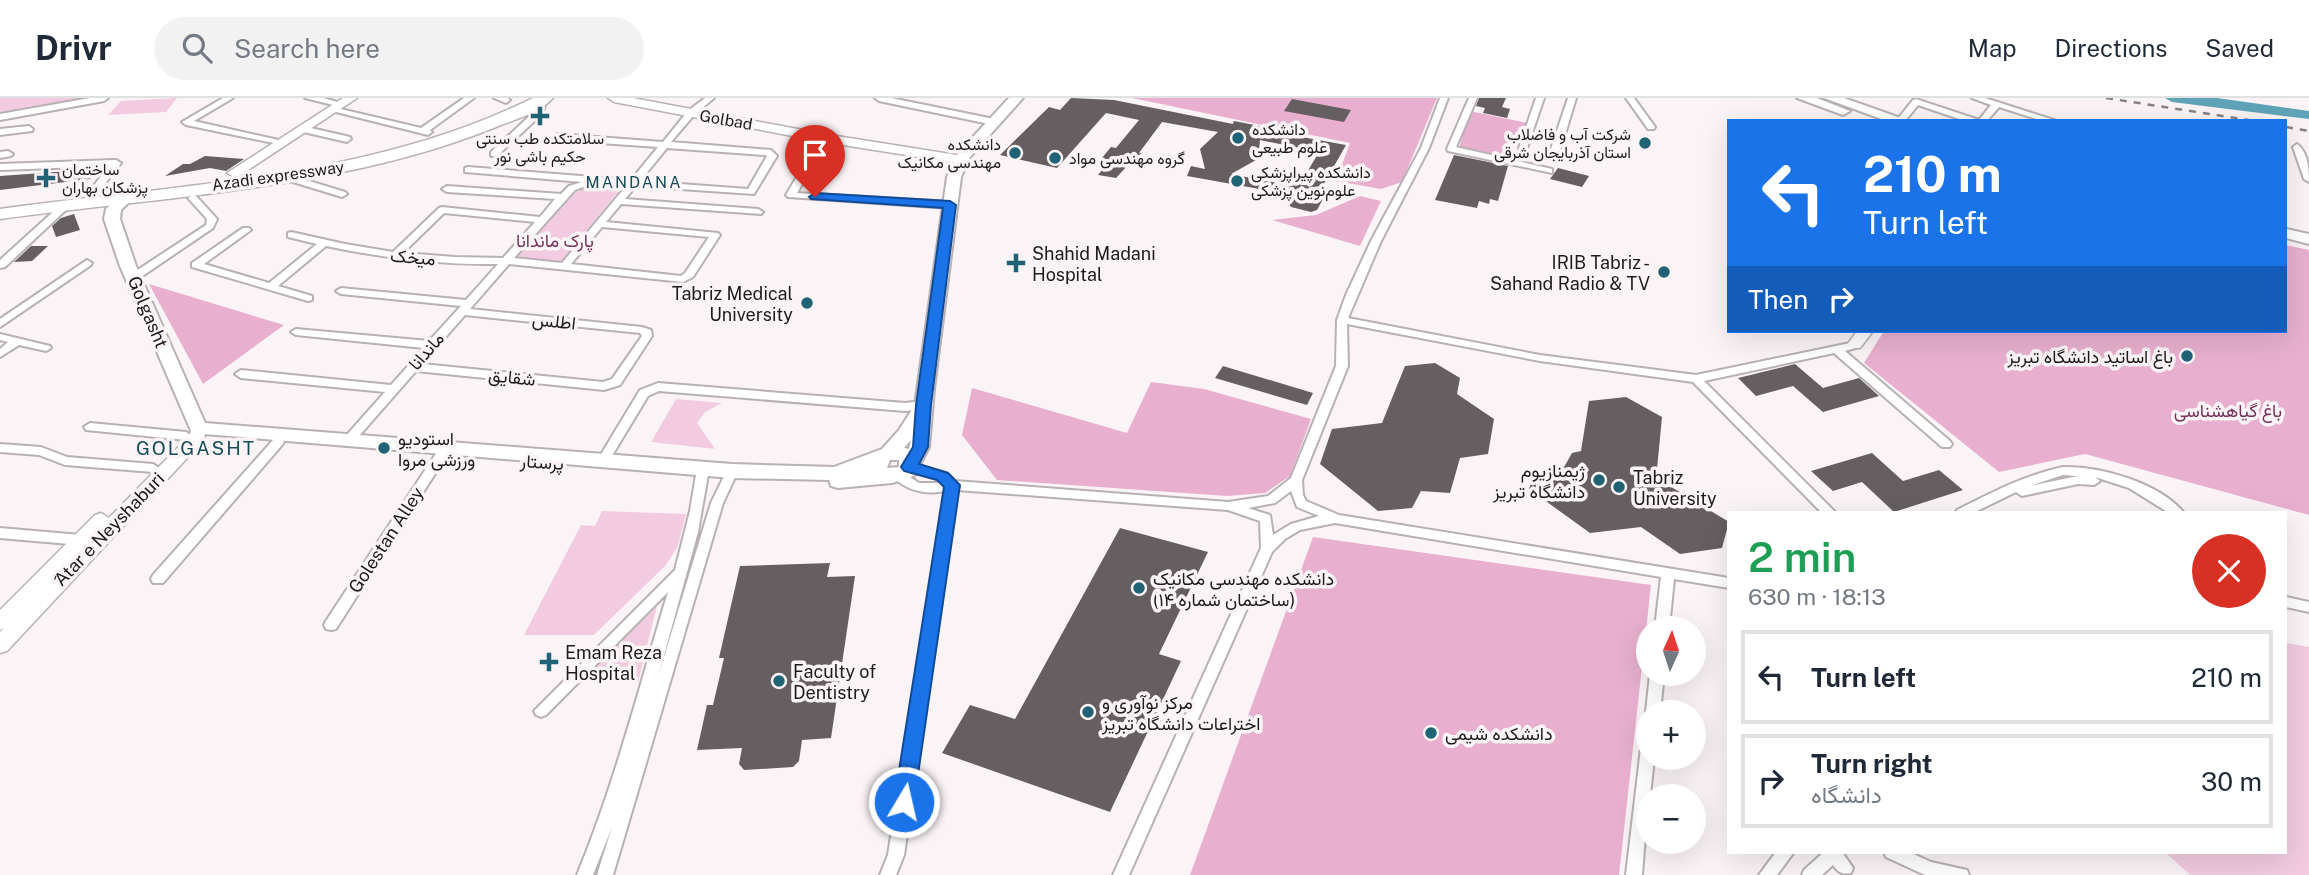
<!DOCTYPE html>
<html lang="en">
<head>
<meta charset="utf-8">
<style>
  :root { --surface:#fff; --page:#f2f2f3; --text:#1f2937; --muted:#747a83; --line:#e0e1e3 }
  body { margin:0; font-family:"Public Sans",Vazirmatn,sans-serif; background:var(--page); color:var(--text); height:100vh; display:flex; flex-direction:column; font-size:26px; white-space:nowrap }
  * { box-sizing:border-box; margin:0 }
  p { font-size:23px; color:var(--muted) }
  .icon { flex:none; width:38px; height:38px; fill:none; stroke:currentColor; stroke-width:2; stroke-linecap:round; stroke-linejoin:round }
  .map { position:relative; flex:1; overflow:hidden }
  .details { position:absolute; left:1727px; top:413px; width:560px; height:343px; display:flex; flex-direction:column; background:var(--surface); border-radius:0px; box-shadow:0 7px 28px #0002 }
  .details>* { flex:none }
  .banner { position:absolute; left:1727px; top:21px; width:560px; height:214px; border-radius:0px; box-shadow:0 7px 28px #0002; background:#1a73e8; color:#fff; overflow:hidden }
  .needle { width:46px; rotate:3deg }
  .buttons { position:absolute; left:1636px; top:518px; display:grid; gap:14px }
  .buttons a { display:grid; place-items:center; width:70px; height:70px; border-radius:50%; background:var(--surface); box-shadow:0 7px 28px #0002; font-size:35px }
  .pin { position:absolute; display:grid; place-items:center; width:60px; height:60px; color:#fff; margin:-72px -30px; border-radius:50% 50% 50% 0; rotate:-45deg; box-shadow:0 0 7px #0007 }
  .pin .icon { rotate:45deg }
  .me { position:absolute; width:77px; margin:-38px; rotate:9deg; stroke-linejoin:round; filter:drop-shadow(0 0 5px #0008) }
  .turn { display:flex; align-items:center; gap:24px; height:147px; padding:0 21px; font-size:32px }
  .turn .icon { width:91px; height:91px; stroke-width:2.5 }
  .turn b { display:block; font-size:49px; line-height:60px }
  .then { display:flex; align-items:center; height:66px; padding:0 21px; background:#0003; gap:14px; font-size:26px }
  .round { display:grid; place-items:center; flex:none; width:74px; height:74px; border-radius:37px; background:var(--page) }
  .head { display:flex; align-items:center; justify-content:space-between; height:119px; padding:0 21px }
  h1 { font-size:42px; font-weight:600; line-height:52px; color:#1e9e55 }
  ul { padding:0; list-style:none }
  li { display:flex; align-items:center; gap:21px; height:94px; margin:0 14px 10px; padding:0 7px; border:4px solid var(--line); border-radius:0px }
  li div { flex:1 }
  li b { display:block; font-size:26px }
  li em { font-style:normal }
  header { display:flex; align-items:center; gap:42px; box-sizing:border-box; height:98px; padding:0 35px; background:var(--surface); border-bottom:2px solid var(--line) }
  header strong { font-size:33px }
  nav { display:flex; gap:38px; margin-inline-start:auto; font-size:24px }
  .search { width:490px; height:63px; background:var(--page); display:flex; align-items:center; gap:18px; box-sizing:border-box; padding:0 24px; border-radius:38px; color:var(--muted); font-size:26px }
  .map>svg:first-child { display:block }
  .green { fill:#f2cbe0 }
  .forest { fill:#e8b0ce }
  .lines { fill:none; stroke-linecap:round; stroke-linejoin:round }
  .river { fill:#60a4b9; fill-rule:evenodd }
  .building { fill:#655f62; fill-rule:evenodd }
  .street-casing { stroke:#b8b1b4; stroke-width:4 }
  .secondary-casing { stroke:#b8b1b4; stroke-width:3 }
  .primary-casing { stroke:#b8b1b4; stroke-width:4 }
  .highway-casing { stroke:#b8b1b4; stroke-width:3 }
  .street { fill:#fff; fill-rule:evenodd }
  .secondary { fill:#fff; fill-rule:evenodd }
  .primary { fill:#fff; fill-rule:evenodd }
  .highway { fill:#fff; fill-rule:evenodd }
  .rail { stroke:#878284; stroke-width:2.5; stroke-dasharray:7 7; stroke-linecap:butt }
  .route { fill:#1a73e8; stroke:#114b97; stroke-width:2 }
  .poi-dot { fill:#206376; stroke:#fbf4f7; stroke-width:2.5 }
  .labels { text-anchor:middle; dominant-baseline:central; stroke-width:7; stroke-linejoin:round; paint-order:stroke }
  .far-street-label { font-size:16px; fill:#1d1b1c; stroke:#fbf4f7 }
  .far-poi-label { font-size:16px; fill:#1d1b1c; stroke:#fbf4f7; text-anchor:start }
  .far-neighbourhood-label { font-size:16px; letter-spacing:2px; fill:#144a59; stroke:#fbf4f7 }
  .park-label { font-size:18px; fill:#75335b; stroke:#fbf4f7 }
  .poi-label { font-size:18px; fill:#1d1b1c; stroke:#fbf4f7; text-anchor:start }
  .street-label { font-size:18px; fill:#1d1b1c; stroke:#fbf4f7 }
  .neighbourhood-label { font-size:19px; letter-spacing:2px; fill:#144a59; stroke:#fbf4f7 }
</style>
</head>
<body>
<header>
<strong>Drivr</strong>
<div class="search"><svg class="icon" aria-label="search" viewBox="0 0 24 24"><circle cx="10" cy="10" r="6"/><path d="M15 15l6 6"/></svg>Search here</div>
<nav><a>Map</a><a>Directions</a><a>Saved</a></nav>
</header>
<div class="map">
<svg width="2309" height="777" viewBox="0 0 2309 777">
  <rect width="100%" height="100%" fill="#fbf4f7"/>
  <!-- green -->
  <path class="green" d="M0,0H80L0,16Z
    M177,0L166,14L108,17L121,3Z
    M586,88L621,90L560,165L511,160L567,101Z
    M676,301L722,305L705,314L697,325L715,351L651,344Z
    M602,413L686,416L678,448L666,467L594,537H524L581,427L595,428Z
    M657,508L638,584L582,582Z
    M2286,545L2309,549V777H2190L2165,754H2286Z"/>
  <!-- forest -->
  <path class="forest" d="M1132,0H1437L1402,84L1381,91L1336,83L1350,45Z
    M1470,13L1527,25L1503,59L1459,50Z
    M1360,98L1381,103L1360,148L1272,122L1316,117Z
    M2286,147L2309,152V417L2085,356L1999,374L1864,265L1884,233H2286Z
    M149,186L284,227L203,286Z
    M1151,284L1204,291L1311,321L1290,378L1265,395L1227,398L997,382L962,337L972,290L1127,335Z
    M1313,439L1651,487L1619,777H1190Z"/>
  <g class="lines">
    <!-- river -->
    <path class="river" d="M2165,0H2217L2309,13V21L2172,4Z"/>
  </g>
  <!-- building -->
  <path class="building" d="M1071,0L1114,2L1233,26L1234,23L1260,28L1258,31L1346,47L1321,91L1328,92L1317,112L1311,114L1291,109L1286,101L1288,96L1187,78L1191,68L1205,71L1200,51L1218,34L1162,24L1139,55H1141L1136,65L1128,67L1116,80L1098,77L1110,62L1101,61L1111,49L1116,50L1139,22L1106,15L1057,70L1000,57L1049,9L1060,12ZM1260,42L1319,54L1300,86L1295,85L1293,88L1231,76L1258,61Z
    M1479,0H1506L1502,9L1510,11L1507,20L1483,15L1485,10L1476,8Z
    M1292,1L1351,12L1344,24L1284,13Z
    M1454,57L1508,68L1498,103L1490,101L1489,106L1479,103L1477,110L1435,102Z
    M205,58L244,61L226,73L210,70L165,78L183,66H190Z
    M1558,70L1589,78L1582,89L1550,81Z
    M98,71L90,81L0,92V78Z
    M74,116L80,132L56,139L52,128L61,120Z
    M31,148H48L32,163L14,164Z
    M1435,265L1460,280L1457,296L1494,321L1488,356L1460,360L1450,395L1421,393L1412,410L1378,413L1320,366L1332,331L1382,325L1405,268Z
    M1795,266L1823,290L1859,280L1879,298L1823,314L1793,288L1756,298L1738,280Z
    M1223,268L1313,295L1307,307L1215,280Z
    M1626,299L1662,319L1657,371L1673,390L1729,424L1722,450L1680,456L1641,429L1590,435L1529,391L1535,374L1563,371L1572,355L1581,353L1589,303Z
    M1872,355L1903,383L1939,372L1963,392L1894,414L1862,384L1833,393L1811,373Z
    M1120,430L1208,454L1159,556L1181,563L1110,714L942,655L970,607L1015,621Z
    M830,465L827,479L855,478L831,640L802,642L799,663L793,669L744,672L739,666L742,650L697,652L707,607H713L724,560H719L740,468Z"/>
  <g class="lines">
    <!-- street casing -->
    <g class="street-casing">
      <path id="street" d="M90,0H108L104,3L0,22V16Z
        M223,0H233L194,23L283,43V47L186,27L182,24Z
        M305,0H323L345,6L341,9Z
        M464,0H474L430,32L432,34L428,37L328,12L332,9L421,30Z
        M494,0H508L510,2L506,5Z
        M539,0L546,2L543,15L497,58H491V54L536,12Z
        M705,0H714L694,17L671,44L771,52L777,58L754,96L636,88L625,101L758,111L763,114L761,116L621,106L606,124L718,135L720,137L693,179L683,184L509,166L470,211L642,229L651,232L652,238L620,287L604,292L416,273L352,346H344L342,343L344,340L385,294L241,280L235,276L241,272L391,287L424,250L296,237L291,234L296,231L429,243L461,208L341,196L336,193L341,190L466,202L498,166C440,167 383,160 326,148L278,188L312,198V202L308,203L192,169V165L243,130H249L251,132L204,166L269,185L317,146L288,139V135L291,134L345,146L393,154L439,110L442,109L540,119L555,101L447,94L442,91L447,88L561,96L569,88L582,84L465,74V70L468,69L631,82L658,49L557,42L553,39L557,36L663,44L688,13ZM667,50L765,57L767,58L748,91L640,83ZM594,85L627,87L562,165L514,160L575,92ZM444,115L535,124L503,160L455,159L403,155ZM602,129L709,139L685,175L681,178L571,166ZM465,217L640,235L642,238L612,281L603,284L422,266Z
        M875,0H891L994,21L998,24L994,27L879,3Z
        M1440,0H1448L1429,50L1381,143L1348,220L1540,257L1696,277L1855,244L1859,245L1860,247L1859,249L1845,253L1950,343L1952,346L1950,349H1942L1834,255L1704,283L1836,415H1822L1693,284L1540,263L1347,226L1348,268L1302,382L1303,397L1306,403L1339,417L1729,480V490L1674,481L1669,530H1655L1661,479L1335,425L1300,432L1285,441L1272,454L1129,777H1113L1261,450L1260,423L1228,412L957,392L904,757L896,777H880L888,757L945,393C925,397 909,393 894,380L892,377L894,374H902L919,385H942L938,381L905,372L903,369L905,366L909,365L946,375L955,383L1228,404L1268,398L1291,380L1336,268L1337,222L1346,197L1371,143L1421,50ZM1291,393L1297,409L1319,418L1291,426L1273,437L1270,417L1248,410L1275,405Z
        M1469,0H1477L1456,49L1552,71V75L1448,53L1447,51Z
        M1536,0H1544L1527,50L1520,52L1519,50Z
        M1568,0H1576L1558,60L1556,62H1550L1548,60Z
        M1626,0H1634L1655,29L1654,31H1648Z
        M1972,0H1985L2057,23H2043L1999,9L1987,23H1965L1918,7L1905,23L1897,22L1913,2L1916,1L1979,22L1991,7Z
        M29,28L33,31L32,33L0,37V31Z
        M302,28L350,39L351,41L347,44L299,33L298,31Z
        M824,37L828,40L797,95L950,104L955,107L950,110L788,99L786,97L820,40Z
        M2297,46C2308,54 2309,71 2309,84L2304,81L2293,49Z
        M8,53L13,56L11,58L0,60V54Z
        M116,62L121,65L97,96L94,97L89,94L109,68L0,72V66Z
        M283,75L345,94L347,96L342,99L280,80L278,78Z
        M193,97L196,98L217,121L213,130L138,181H130V177L206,127L207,121L188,100Z
        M67,103L72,106L70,108L5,169L0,170V162L64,104Z
        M87,162L92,165L91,167L0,229V221Z
        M0,236L50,248L51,250L46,253L19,247L0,259V251L8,244L0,242Z
        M658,285L905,305L923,303L929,307L923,311L905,313L659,293L648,298L607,366H599L597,363L640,292Z
        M90,325L186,334L192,338L186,342L86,332L84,329Z
        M278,340L282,341L284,344L282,347L163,485H153L151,481L153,477L274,341Z
        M0,346L41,349L67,359L153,366L159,370L153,374L65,367L39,357L0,354Z
        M441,353L447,357L336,531L331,532L326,531L324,527L326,523L437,354Z
        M703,367L709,371L698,434L658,579L711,405L728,370H736L738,373L723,405L613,777H597L612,729L593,777H577C615,685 639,589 668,494L546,617L541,619L536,617L534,613L675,472L690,413L697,371Z
        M2063,369C2101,368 2160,385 2184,415H2169L2129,390L2095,379L2100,383L2094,387L2078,386L2022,398L2016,394L1973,415H1955L1957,412C1991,395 2025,377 2063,369ZM2063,377L2092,379L2078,378L2030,388Z
        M0,430L81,437L86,439L87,442L86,445L81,447L0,440Z
        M2286,499L2309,504V514L2286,509Z
        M1650,576H1664L1660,614H1648V618L1646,614Z
        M1648,644V660H1654L1650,698H1648L1642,777H1626L1641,650L1643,646Z
        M1776,754H1794L1777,777H1759Z
        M1824,754H1842L1853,770L1851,775C1842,777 1838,774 1833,767L1822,777H1802L1804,772Z
        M1884,754H1909L1931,764L1967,772L1969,777H1925L1886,759Z"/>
    </g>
    <!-- secondary casing -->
    <g class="secondary-casing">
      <path id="secondary" d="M343,0H357L239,78L234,79L227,75Z
        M608,0H633L824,36L963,58L969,62L963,66L824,44L614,4Z
        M1857,233H1873L1860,250H1850L1847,247Z
        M198,325L206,331L204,342L7,553L0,555V534L4,530L0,532V512L95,417L101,415L109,420L190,337L192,327Z"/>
    </g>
    <!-- primary casing -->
    <g class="primary-casing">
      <path id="primary" d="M1009,0H1023L970,59L961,79L934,291L929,349L914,378L892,385L838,390L831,388L829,382L732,380L192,335L120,168L104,121L106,111L122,96H132L134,99L121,112L120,121L136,168L205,325L732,366L834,369L882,351L899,332L915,307L947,79L958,55ZM911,342L909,351L904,350ZM890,362H899V369L887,370Z
        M1797,0H1817L1850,13L1843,17Z
        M1824,0H1844L1909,23H1887Z
        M2286,131L2309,136V146L2286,140Z"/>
    </g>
    <!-- highway casing -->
    <g class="highway-casing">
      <path id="highway" d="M533,0H553C542,13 517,21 501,27C347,91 165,98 0,121V111C178,86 370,81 533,0Z"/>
    </g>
    <!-- street -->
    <use href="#street" class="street"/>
    <!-- secondary -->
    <use href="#secondary" class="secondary"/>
    <!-- primary -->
    <use href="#primary" class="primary"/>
    <!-- highway -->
    <use href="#highway" class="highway"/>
    <!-- rail -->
    <path class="rail" d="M2106,0L2255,23
      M2286,29L2309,33"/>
  </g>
  <!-- route -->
  <path class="route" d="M815,95L950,103L956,107L931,307L928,349L919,366L948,375L960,387L914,704L911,710L904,712L897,710L894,704L944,389L937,382L904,373L901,369L913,349L916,307L943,110L811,101L809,99Z"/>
  <!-- markers -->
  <g class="poi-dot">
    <path d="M536.5 7.5h7v7h7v7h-7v7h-7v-7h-7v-7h7z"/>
    <circle cx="1238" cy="40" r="7"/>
    <circle cx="1645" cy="45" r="7"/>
    <circle cx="1015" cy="55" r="7"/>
    <circle cx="1055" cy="60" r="7"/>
    <path d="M42.5 69.5h7v7h7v7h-7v7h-7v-7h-7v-7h7z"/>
    <circle cx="1237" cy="83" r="7"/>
    <path d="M1012.5 154.5h7v7h7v7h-7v7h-7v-7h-7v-7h7z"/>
    <circle cx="1664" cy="174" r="7"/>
    <circle cx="807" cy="205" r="7"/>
    <circle cx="2187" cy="258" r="7"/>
    <circle cx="384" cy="350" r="7"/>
    <circle cx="1599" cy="382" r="7"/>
    <circle cx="1619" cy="389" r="7"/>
    <circle cx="1139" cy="490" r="7"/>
    <path d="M545.5 553.5h7v7h7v7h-7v7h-7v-7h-7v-7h7z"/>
    <circle cx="779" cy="583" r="7"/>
    <circle cx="1088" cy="614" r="7"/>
    <circle cx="1431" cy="635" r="7"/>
  </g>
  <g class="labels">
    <!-- far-street labels -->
    <g class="far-street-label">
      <text transform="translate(726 22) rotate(10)">Golbad</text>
      <text transform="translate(278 78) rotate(-8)">Azadi expressway</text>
    </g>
    <!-- far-poi labels -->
    <g class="far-poi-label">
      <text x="1252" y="31">دانشکده<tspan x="1252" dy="18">علوم طبیعی</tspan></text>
      <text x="1631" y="36" text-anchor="end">شرکت آب و فاضلاب<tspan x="1631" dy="18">استان آذربایجان شرقی</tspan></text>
      <text x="540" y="40" text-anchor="middle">سلامتکده طب سنتی<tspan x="540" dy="18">حکیم باشی نور</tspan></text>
      <text x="1001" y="46" text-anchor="end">دانشکده<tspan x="1001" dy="18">مهندسی مکانیک</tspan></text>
      <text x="1069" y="60">گروه مهندسی مواد</text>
      <text x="62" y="71">ساختمان<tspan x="62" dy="18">پزشکان بهاران</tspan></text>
      <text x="1251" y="74">دانشکده پیراپزشکی<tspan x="1251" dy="18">علوم‌نوین پزشکی</tspan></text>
    </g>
    <!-- far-neighbourhood labels -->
    <g class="far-neighbourhood-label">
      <text x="634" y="84">MANDANA</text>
    </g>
    <!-- park labels -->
    <g class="park-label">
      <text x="555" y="142">پارک ماندانا</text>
      <text x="2228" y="312">باغ گیاهشناسی</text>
    </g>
    <!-- poi labels -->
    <g class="poi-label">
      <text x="1032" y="155">Shahid Madani<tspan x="1032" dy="21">Hospital</tspan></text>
      <text x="1650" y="164" text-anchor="end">IRIB Tabriz -<tspan x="1650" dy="21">Sahand Radio &amp; TV</tspan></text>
      <text x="793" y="195" text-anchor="end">Tabriz Medical<tspan x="793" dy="21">University</tspan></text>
      <text x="2173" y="258" text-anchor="end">باغ اساتید دانشگاه تبریز</text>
      <text x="398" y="340">استودیو<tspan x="398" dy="21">ورزشی مروا</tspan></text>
      <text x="1585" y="372" text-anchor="end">ژیمنازیوم<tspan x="1585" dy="21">دانشگاه تبریز</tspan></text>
      <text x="1633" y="379">Tabriz<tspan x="1633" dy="21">University</tspan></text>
      <text x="1153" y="480">دانشکده مهندسی مکانیک<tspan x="1153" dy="21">(ساختمان شماره ۱۴)</tspan></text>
      <text x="565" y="554">Emam Reza<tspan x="565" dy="21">Hospital</tspan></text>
      <text x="793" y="573">Faculty of<tspan x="793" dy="21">Dentistry</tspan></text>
      <text x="1102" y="604">مرکز نوآوری و<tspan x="1102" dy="21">اختراعات دانشگاه تبریز</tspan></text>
      <text x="1445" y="635">دانشکده شیمی</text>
    </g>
    <!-- street labels -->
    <g class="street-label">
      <text transform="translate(413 159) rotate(5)">میخک</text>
      <text transform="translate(148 214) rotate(67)">Golgasht</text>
      <text transform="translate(554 223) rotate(6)">اطلس</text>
      <text transform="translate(426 253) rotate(-49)">ماندانا</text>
      <text transform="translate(512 279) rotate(6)">شقایق</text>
      <text transform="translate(542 364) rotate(4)">پرستار</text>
      <text transform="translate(109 431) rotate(-46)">ََAtar e Neyshaburi</text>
      <text transform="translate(386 442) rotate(-57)">Golestan Alley</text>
    </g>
    <!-- neighbourhood labels -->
    <g class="neighbourhood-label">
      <text x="196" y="350">GOLGASHT</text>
    </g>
  </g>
</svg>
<div class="buttons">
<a><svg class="needle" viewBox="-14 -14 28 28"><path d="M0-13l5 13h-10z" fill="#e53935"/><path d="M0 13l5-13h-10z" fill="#747a83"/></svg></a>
<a>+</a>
<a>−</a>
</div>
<div class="pin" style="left:815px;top:99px;background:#d93025"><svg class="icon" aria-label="arrive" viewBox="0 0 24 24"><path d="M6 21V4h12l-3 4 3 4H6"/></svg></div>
<svg class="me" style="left:904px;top:704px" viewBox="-20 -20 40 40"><circle r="17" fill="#1a73e8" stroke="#fff" stroke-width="3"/><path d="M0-11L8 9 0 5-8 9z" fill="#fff"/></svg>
<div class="banner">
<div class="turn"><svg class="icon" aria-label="left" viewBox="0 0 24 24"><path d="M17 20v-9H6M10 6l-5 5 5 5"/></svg><div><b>210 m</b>Turn left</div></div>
<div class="then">Then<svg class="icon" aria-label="right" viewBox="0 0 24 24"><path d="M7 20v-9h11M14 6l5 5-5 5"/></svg></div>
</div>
<section class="details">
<div class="head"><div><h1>2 min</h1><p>630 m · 18:13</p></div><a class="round" style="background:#d93025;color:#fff"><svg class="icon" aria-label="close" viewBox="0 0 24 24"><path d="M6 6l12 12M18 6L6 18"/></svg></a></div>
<ul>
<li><svg class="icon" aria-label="left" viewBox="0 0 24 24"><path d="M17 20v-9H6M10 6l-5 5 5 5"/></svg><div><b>Turn left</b></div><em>210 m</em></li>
<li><svg class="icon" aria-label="right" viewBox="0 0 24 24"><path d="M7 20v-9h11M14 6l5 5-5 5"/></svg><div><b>Turn right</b><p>دانشگاه</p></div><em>30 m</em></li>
</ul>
</section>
</div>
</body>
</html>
